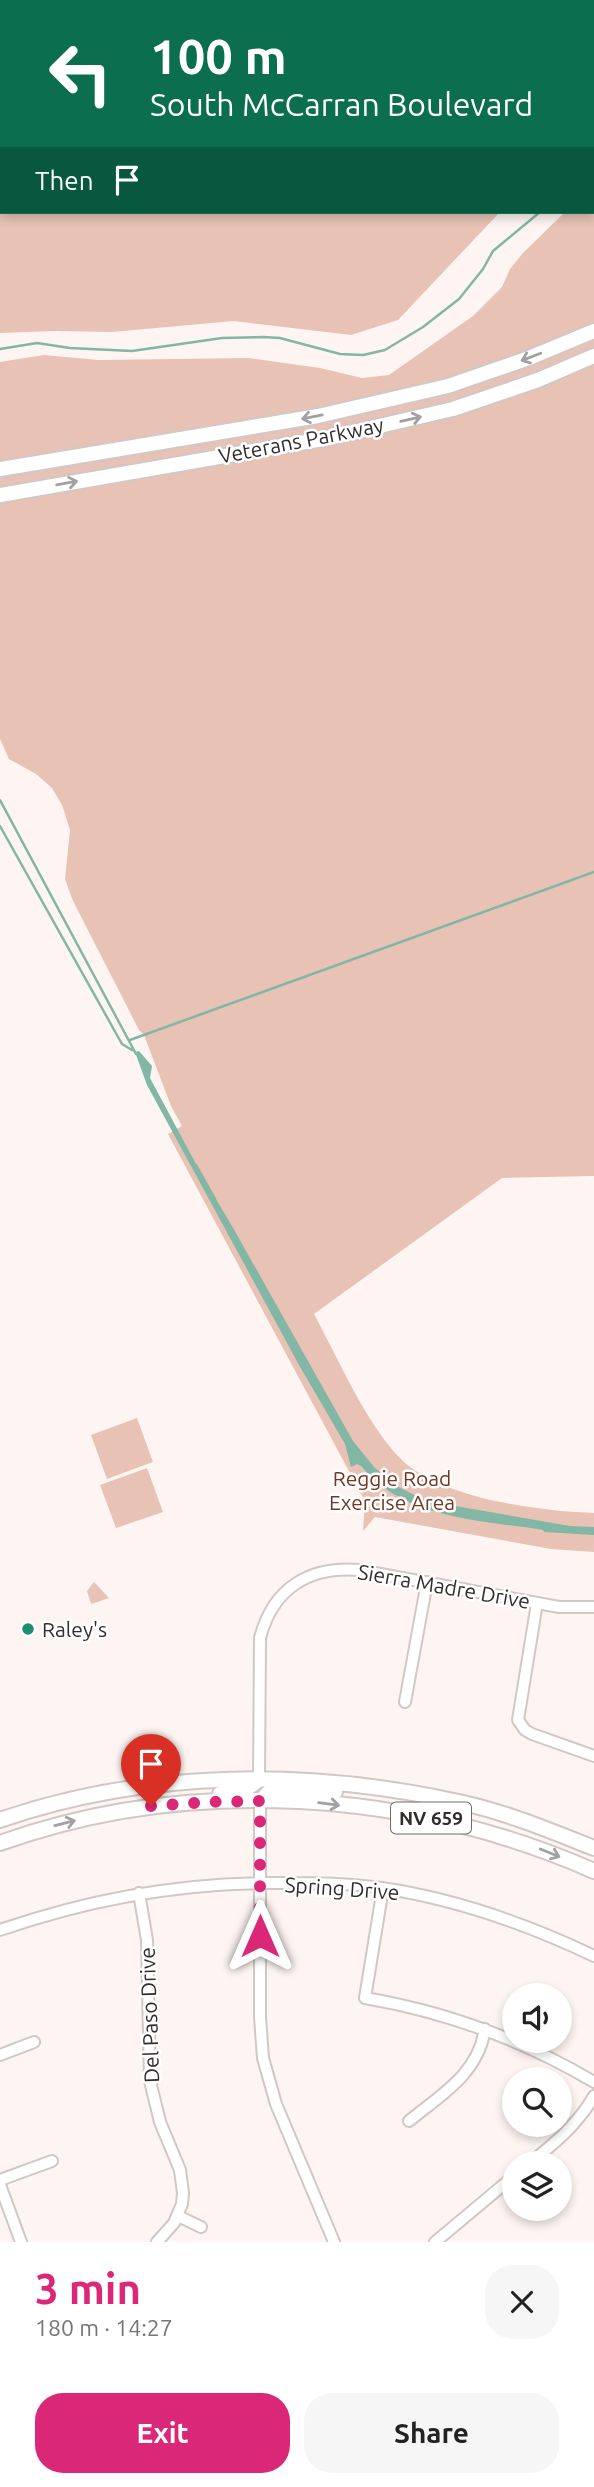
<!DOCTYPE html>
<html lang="en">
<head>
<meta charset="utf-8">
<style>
  :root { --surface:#fff; --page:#f6f6f6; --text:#222; --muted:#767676; --accent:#db2777 }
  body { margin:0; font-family:Ubuntu,sans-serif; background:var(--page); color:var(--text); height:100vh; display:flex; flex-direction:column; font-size:26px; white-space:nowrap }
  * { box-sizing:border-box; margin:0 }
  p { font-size:23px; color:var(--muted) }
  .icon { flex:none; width:38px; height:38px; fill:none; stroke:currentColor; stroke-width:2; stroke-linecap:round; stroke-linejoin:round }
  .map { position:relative; height:2242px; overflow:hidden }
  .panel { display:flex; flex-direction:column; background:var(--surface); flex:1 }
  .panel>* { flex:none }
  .hud { position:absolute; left:0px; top:0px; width:595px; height:214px; box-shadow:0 4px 10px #0003; background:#0b6e4f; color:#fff; overflow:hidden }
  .controls { position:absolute; left:502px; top:1983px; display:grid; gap:14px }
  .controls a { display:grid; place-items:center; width:70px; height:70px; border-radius:50%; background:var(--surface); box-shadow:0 4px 10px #0003; font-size:35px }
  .pin { position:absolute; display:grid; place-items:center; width:60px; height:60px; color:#fff; margin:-72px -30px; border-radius:50% 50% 50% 0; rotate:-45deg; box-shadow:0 0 7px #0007 }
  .pin .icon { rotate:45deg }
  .me { position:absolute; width:77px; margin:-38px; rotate:0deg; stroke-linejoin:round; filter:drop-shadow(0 0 5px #0008) }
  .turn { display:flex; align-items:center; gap:24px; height:147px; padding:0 35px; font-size:32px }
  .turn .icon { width:91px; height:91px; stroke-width:2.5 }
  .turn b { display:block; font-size:49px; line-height:60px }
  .then { display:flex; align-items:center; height:66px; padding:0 35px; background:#0003; gap:14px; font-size:26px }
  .round { display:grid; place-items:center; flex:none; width:74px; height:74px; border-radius:28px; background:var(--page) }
  .overview { display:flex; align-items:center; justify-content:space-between; height:119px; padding:0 35px }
  h1 { font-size:42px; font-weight:700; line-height:52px; color:var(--accent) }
  .cta { display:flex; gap:14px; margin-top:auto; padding:14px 35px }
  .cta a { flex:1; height:80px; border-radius:28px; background:var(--accent); color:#fff; font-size:28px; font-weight:700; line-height:80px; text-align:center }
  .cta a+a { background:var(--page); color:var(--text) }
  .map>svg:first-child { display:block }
  .green { fill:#e8c2b5 }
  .water { fill:#81b7a4 }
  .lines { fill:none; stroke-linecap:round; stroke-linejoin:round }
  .stream { stroke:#81b7a4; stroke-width:2.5 }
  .minor-casing { stroke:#d1c8c5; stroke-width:14 }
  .major-casing { stroke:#d1c8c5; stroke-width:18 }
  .minor { stroke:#fff; stroke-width:10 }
  .major { stroke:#fff; stroke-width:14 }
  .oneway { stroke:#a2a0a0 }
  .route { stroke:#db2777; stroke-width:12; stroke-dasharray:0 21.6 }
  .poi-dot { fill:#1c8f72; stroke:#fff; stroke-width:2.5 }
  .labels { text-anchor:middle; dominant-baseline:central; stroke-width:5; stroke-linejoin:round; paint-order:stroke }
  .shield { fill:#fff; stroke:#6e6c6b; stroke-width:2 }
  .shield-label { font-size:19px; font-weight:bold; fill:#302d2c }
  .street-label { font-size:21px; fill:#302d2c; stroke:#fff }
  .park-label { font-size:21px; fill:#743622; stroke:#fff }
  .poi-label { font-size:21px; fill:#302d2c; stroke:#fff; text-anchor:start }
</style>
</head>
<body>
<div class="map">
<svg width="594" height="2242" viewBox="0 0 594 2242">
  <rect width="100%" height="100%" fill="#fef5f2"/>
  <!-- green -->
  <path class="green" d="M0,0H594V135L593,2H2V212H500L398,320L351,335L234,321L112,332L55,331L0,333Z
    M594,184V1176L502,1178L314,1314C338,1358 367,1426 402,1460C442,1499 540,1511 594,1513V1552L551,1549L375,1517L363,1531L365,1501L168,1134L182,1126L171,1106L144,1035L139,1030L73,901L65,879L70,830L62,805L52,788L36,774L9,759L0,739V362L44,355L98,360L248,358L320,368L362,378L389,375L473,316L502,287L510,269L523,253L565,212H593Z
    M137,1418L153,1462L107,1479L91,1435Z
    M147,1468L163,1512L116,1528L100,1485Z
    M94,1582L109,1598L91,1604L87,1591Z"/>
  <!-- water -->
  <path class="water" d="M139,1051L152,1066L150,1078L204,1179L232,1226L353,1441L374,1467L393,1484L420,1498L438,1503L570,1526L594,1527V1535L544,1532L543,1530C480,1520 404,1519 361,1466L357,1464L351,1467L345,1444L299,1365L147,1085L135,1052Z"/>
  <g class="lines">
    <!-- stream -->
    <path class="stream" d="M593,165L594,164
      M0,349L37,343L70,348L132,351L222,338L263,337L280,338L340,354L363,355L385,350L423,327L459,299L483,269L493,251L540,212
      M0,800L136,1054
      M0,826L122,1044L132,1050
      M130,1040L594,872
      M196,1165L215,1199"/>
    <!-- minor casing -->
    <g class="minor-casing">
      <path id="minor" d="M537,1603L518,1720L525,1730L532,1734L594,1756
        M405,1702L427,1582
        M259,1779L260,1638C273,1588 309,1566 359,1570L559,1607H594
        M260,1802V2017L263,2058L276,2104L334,2242
        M383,1888L365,1998C447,2012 523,2040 594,2082
        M139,1893L147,1940L150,2081L160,2122L180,2170L183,2193L182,2204L174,2223L157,2242
        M0,1930C92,1898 184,1882 281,1883C315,1883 349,1883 382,1888C456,1899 527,1924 594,1956
        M0,2055L34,2042
        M409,2121C442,2094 478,2074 485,2029
        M530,2163C555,2143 578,2124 594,2096
        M0,2180L52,2161
        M0,2185L21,2242
        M178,2216L201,2227
        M435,2242L514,2176"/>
    </g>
    <!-- major casing -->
    <g class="major-casing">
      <path id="major" d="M0,469L318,416L448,386L529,358L594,331
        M0,495L323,439L453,409L538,380L594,356
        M220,1794C235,1792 248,1791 259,1779
        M260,1802L268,1793L278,1790L335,1792
        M0,1820C148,1769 311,1769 463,1803C508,1813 551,1831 594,1848
        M0,1843C190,1775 410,1790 594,1871"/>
    </g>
    <!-- minor -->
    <use href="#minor" class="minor"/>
    <!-- major -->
    <use href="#major" class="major"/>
  </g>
  <!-- one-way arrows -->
  <defs><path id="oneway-shaft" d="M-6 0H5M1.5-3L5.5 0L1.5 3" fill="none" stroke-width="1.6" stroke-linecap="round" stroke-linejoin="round" transform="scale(1.75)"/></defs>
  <g class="oneway">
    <use href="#oneway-shaft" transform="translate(531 357) rotate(159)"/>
    <use href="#oneway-shaft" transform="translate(312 417) rotate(169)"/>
    <use href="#oneway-shaft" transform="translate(411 419) rotate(-13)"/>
    <use href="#oneway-shaft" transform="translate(67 483) rotate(-10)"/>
    <use href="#oneway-shaft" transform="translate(329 1804) rotate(7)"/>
    <use href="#oneway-shaft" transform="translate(65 1823) rotate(-14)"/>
    <use href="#oneway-shaft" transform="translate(550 1853) rotate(22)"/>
  </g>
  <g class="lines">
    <!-- route -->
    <path class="route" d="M151,1806L209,1802L260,1801V1936"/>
  </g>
  <!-- markers -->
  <circle class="poi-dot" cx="28" cy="1629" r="7"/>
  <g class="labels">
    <!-- shield labels -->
    <rect class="shield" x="391" y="1802.5" width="80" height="31" rx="5"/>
    <g class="shield-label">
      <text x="431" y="1818">NV 659</text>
    </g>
    <!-- street labels -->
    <g class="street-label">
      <text transform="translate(301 440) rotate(-11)">Veterans Parkway</text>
      <text transform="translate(444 1586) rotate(10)">Sierra Madre Drive</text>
      <text transform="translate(342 1888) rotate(4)">Spring Drive</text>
      <text transform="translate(149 2015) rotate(-92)">Del Paso Drive</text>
    </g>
    <!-- park labels -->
    <g class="park-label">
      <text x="392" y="1478">Reggie Road<tspan x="392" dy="24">Exercise Area</tspan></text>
    </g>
    <!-- poi labels -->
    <g class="poi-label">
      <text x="42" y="1629">Raley's</text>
    </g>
  </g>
</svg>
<div class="controls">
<a><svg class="icon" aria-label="sound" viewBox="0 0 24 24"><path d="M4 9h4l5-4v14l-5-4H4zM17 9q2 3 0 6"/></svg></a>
<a><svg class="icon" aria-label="search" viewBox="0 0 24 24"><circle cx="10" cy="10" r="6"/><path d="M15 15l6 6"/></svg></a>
<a><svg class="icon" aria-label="layers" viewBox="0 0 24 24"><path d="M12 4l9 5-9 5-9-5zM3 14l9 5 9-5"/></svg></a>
</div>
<div class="pin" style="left:151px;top:1806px;background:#d93025"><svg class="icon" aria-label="arrive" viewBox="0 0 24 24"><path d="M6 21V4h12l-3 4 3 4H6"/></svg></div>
<svg class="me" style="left:260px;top:1936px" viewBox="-20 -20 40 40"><path d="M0-17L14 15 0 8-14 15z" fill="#db2777" stroke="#fff" stroke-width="4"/></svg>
<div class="hud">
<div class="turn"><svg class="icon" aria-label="left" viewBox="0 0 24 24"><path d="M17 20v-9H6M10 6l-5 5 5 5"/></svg><div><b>100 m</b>South McCarran Boulevard</div></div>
<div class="then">Then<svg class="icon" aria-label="arrive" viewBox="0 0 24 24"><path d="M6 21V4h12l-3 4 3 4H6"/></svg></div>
</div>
</div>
<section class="panel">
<div class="overview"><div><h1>3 min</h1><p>180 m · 14:27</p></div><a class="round"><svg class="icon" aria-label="close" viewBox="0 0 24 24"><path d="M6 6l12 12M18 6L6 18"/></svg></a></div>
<div class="cta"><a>Exit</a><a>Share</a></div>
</section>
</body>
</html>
